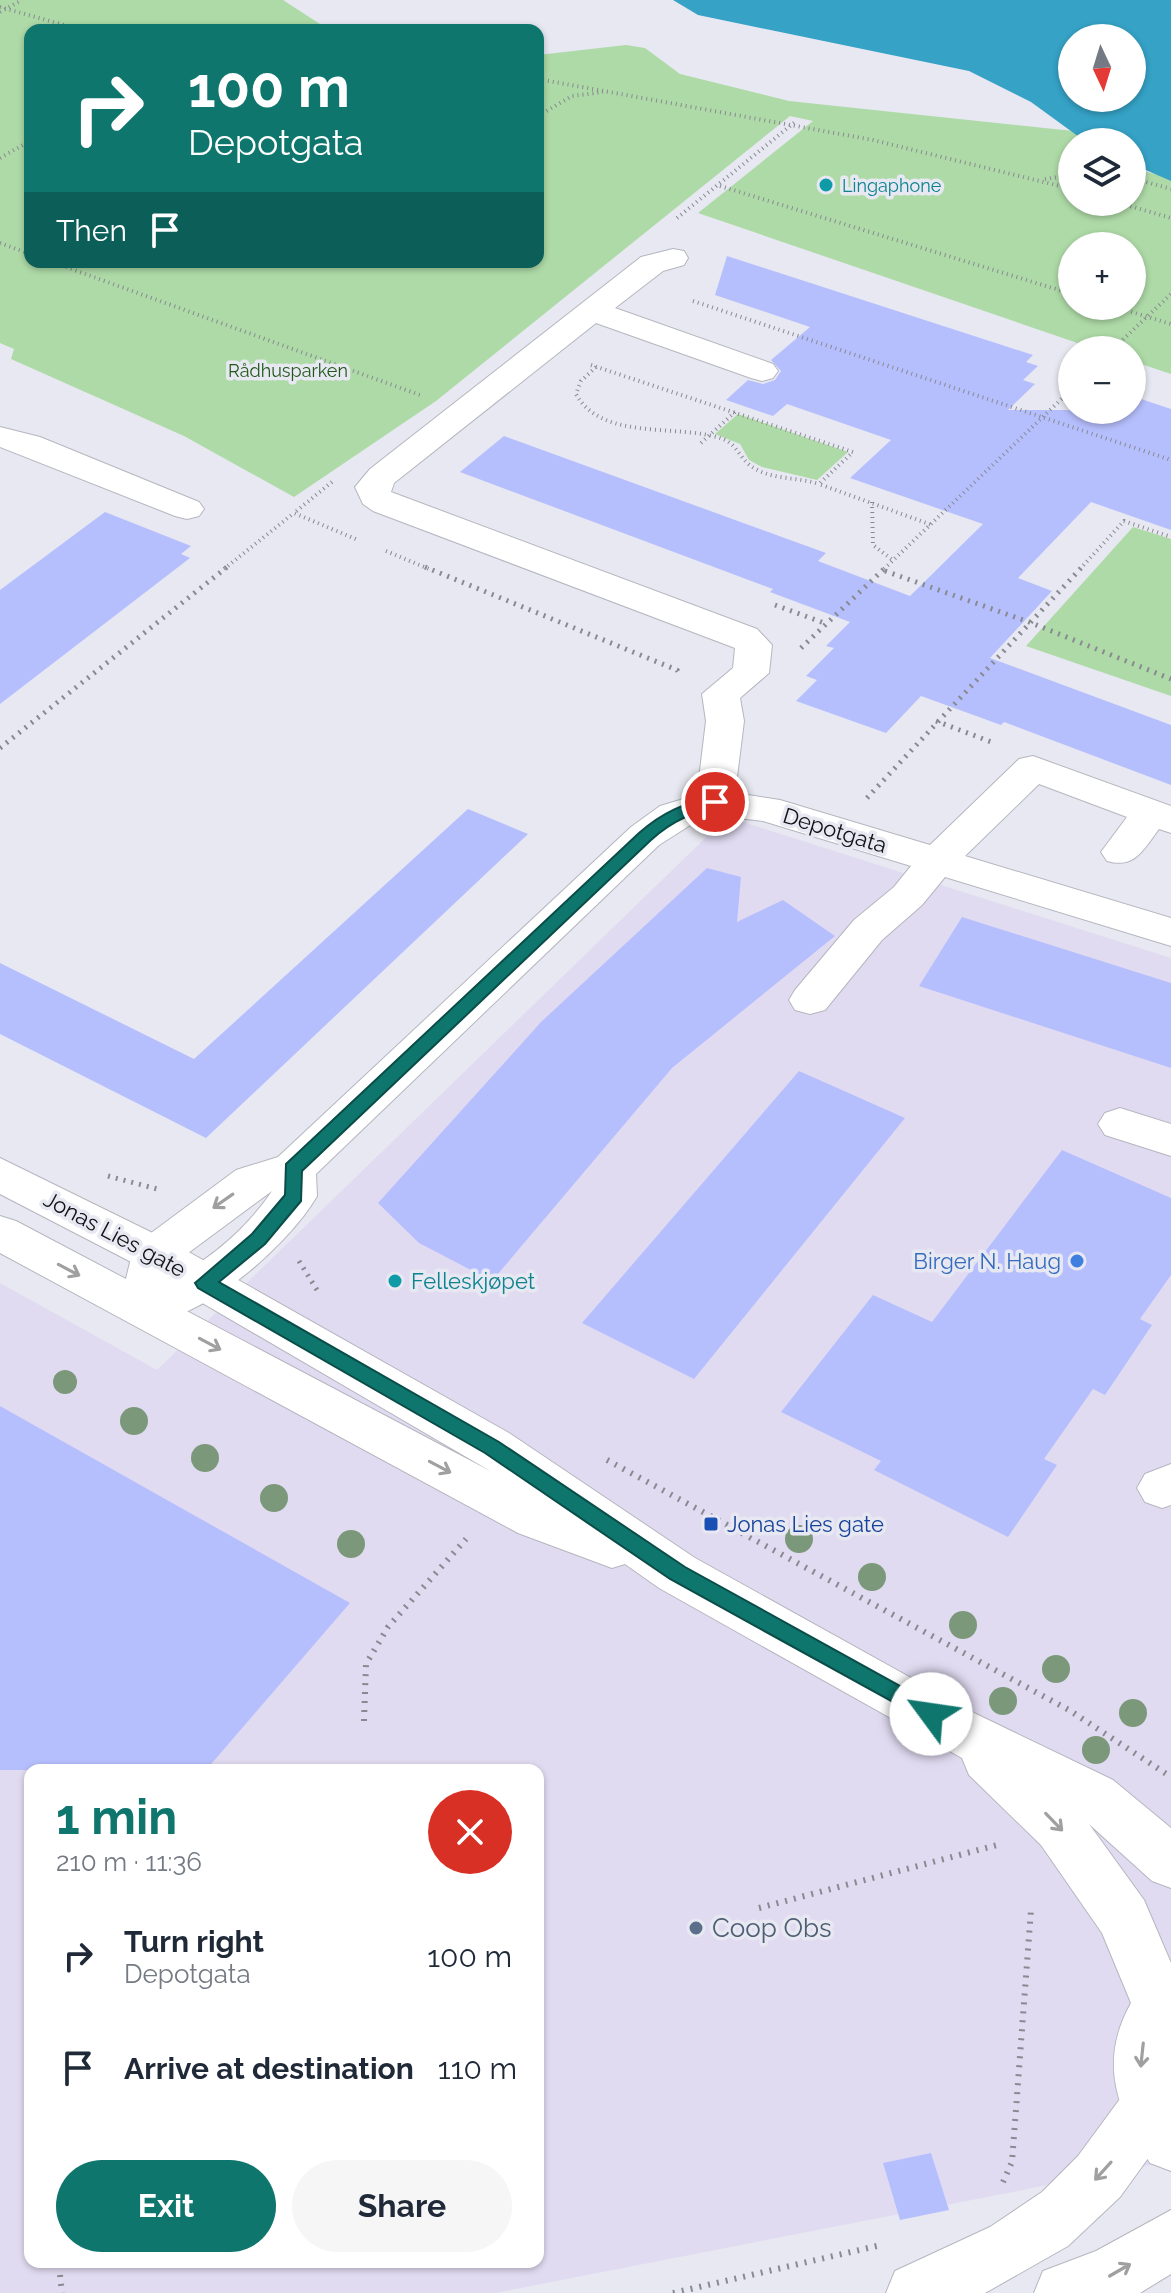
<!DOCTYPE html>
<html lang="en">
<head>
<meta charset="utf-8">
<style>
  :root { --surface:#fff; --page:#f6f6f7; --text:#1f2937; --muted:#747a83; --accent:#0f766e }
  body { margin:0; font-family:Raleway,sans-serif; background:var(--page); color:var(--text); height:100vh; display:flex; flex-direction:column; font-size:30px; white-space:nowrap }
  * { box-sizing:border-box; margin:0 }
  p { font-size:26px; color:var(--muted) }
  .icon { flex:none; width:44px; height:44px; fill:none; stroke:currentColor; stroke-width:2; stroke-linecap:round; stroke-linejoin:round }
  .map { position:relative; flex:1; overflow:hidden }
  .panel { position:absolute; left:24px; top:1764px; width:520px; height:504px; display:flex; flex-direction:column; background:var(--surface); border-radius:16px; box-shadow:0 2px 6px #0004 }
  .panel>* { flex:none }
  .guide { position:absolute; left:24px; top:24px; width:520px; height:244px; border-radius:16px; box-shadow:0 2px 6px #0004; background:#0f766e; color:#fff; overflow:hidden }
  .needle { width:52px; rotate:176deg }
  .fabs { position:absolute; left:1058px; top:24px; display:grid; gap:16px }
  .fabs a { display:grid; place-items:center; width:88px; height:88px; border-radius:50%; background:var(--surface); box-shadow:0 2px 6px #0004; font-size:40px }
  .pin { position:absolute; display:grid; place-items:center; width:68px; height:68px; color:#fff; margin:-34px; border:4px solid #fff; border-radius:50%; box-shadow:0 2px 8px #0007 }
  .me { position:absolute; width:88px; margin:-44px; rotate:301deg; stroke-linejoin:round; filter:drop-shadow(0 0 6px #0008) }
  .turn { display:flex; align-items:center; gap:28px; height:168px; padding:0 32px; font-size:36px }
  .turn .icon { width:104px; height:104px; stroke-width:2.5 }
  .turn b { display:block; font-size:56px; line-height:68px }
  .then { display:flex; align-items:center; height:76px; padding:0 32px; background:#0003; gap:16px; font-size:30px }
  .round { display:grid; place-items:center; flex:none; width:84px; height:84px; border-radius:42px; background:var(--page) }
  .summary { display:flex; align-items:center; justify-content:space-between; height:136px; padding:0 32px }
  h1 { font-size:48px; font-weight:700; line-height:60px; color:var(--accent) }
  .primary-button { display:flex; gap:16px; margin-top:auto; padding:16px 32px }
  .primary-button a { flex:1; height:92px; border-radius:48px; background:var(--accent); color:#fff; font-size:32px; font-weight:700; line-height:92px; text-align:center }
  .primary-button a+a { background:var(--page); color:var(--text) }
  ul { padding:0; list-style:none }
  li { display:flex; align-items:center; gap:24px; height:112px; padding:0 32px }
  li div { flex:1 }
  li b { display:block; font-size:30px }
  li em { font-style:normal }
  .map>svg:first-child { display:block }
  .commercial { fill:#e1dbf1; fill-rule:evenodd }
  .green { fill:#aedaa7; fill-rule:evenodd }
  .water { fill:#35a2c6; fill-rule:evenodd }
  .building { fill:#b6bffd }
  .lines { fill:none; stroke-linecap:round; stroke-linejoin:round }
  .minor-casing { stroke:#b5b6bf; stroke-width:2 }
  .major-casing { stroke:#b5b6bf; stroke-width:2 }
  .path-far2 { stroke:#898a91; stroke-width:4; stroke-dasharray:1 4; stroke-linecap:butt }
  .path-far1 { stroke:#898a91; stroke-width:5; stroke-dasharray:2 6; stroke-linecap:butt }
  .path { stroke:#898a91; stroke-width:6; stroke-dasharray:2 7; stroke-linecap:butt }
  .minor { fill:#fff; fill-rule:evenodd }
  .major { fill:#fff; fill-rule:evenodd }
  .tree { fill:#7b997a }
  .oneway { stroke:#a0a0a1 }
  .route { fill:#0f766e; stroke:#0a4d48; stroke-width:2 }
  .culture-dot { fill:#0f9aa8; stroke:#e7e8f1; stroke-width:3 }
  .shop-dot { fill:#3f7fe0; stroke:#e7e8f1; stroke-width:3 }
  .transit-dot { fill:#1a4fb4; stroke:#e7e8f1; stroke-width:3 }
  .service-dot { fill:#5c6f8a; stroke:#e7e8f1; stroke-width:3 }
  .labels { text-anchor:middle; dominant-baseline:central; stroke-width:7; stroke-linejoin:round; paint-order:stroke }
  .far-culture-label { font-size:18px; fill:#0d838f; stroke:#e7e8f1; text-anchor:start }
  .far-park-label { font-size:18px; fill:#225919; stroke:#e7e8f1 }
  .street-label { font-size:22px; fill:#111215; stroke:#e7e8f1 }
  .shop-label { font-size:22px; fill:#366cbe; stroke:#e7e8f1; text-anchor:end }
  .culture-label { font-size:22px; fill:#0d838f; stroke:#e7e8f1; text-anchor:start }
  .transit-label { font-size:22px; fill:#164399; stroke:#e7e8f1; text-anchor:start }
  .near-service-label { font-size:26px; fill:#4e5e75; stroke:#e7e8f1; text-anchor:start }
</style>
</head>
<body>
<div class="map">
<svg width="1171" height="2293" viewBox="0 0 1171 2293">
  <rect width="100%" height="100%" fill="#e7e8f1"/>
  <!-- commercial -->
  <path class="commercial" d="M727,817L1171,958V2161L495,2293H0V1283L157,1370ZM30,1770H538V2262H30Z"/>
  <!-- green -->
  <path class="green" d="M0,0H283L320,24L339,30H30V262H538V55L626,45L645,48L680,74L789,101L1083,132L1099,142H1072V202H1132V163L1147,172L1171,178V374L1132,361V350H1098L698,213L813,121L790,116L436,401L294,497L184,436L11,359L14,349L0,343ZM1072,246H1132V306H1072Z
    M738,414L848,452L817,480L762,467L749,460L740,444L715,434Z
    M1133,527L1171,539V696L1026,646Z"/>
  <!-- water -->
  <path class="water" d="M673,0H1171V181L1132,164V142H1086L1031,102L969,71L698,15ZM1072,38H1132V98H1072Z"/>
  <!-- building -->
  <path class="building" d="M727,256L1033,355L1026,362L1038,366L1023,380L1035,384L1008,410H1114L1123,413L1132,410L1138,398L1171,409V530L1091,502L1018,578L1052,591L990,658L1171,725V785L1004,722L1001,725L921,696L886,733L796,701L817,680L806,676L834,648L826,646L850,622L770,592L773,589L460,472L504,436L826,553L818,561L910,596L983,524L850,478L891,440L787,404L773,416L726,400L748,380L763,384L775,380L781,371L771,360L810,327L715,295Z
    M105,512L191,546L181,554L190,558L0,704V590Z
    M468,809L528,834L206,1138L0,1034V963L194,1059Z
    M707,868L741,877L737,922L783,900L835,936L672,1068L492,1281L419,1243L378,1203L541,1022Z
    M962,917L1171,983V1068L919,986Z
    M799,1071L905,1118L694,1379L582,1323Z
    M1062,1150L1171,1198V1275L1140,1319L1152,1325L1105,1395L1093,1389L1044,1459L1057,1465L1008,1537L874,1470L881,1461L781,1412L873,1295L932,1322Z
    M0,1406L350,1603L206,1770H0Z
    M931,2153L949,2210L900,2220L883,2163Z"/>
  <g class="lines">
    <!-- minor casing -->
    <g class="minor-casing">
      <path id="minor" d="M673,249L684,251L688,258L684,265L663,271L615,308L773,364L778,371L773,378L762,381L751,378L596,323L394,483L391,492L757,629L772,645L769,673L740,698L744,721L735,793L780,800L930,845L1019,759L1033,756L1171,806V833L1159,829C1143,850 1135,869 1107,861L1101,852L1127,817L1039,784L965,856L1171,918V946L945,877L922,905L882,940L825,1010L810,1014L795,1010L789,1000L795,990L854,920L894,887L911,866L763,821L730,817L700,819L659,845L316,1174L317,1196C289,1246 185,1339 126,1320L119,1308L132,1254L139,1242L236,1170L278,1157L631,827L660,806L697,795L706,721L702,694L733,668L735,648L373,511L363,504L355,487L370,469L641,257ZM272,1191C250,1224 210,1262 172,1277L176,1262Z
        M0,427L40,437L199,502L204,509L199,516L187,519L175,516L0,447Z
        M1120,1108L1171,1124V1156L1105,1135L1098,1124L1105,1113Z
        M1171,1464V1505L1162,1508L1145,1502L1137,1488L1145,1474Z
        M1149,2080L1170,2088V2128L1120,2197L1068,2246L985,2293H886L895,2271L990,2227L1042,2192L1078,2156L1128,2088Z
        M1171,2210V2274L1140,2293H1034L1043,2271L1096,2251Z"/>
    </g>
    <!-- major casing -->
    <g class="major-casing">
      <path id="major" d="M0,1158L171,1242L509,1433L695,1558L976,1714L1113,1780L1171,1828V1888L1152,1881L1089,1824L1144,1900L1171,1963V2171L1150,2163C1117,2109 1098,2062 1131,2003L1102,1933L1041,1845L969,1775L962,1758L659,1588L625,1564L612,1568L518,1533L0,1253V1216L16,1221L492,1472L139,1266L0,1194Z"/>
    </g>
    <!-- path-far2 -->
    <path class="path-far2" d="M0,7L82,30
      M0,12L22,0
      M538,79L873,140L1072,189
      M538,116L572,96L603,92
      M0,158L30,141
      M1132,178L1171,189
      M1045,179L1072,175
      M720,186L1072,294
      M1116,202L1171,218
      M677,218L795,122
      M0,243L30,254
      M52,262L420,395
      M693,301L1171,460
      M1112,306L1171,324
      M1112,350L1171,294
      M591,365L853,452L819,484L932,525
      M596,367L581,381L576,394C602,442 679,423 723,439C737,444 741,461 754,468C773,480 798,477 819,484
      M701,443L735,412
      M332,482L294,513L358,540
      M872,502L873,545L894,561
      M386,551L429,569
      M224,569L294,513
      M884,569L1072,389
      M1080,569L1124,521L1171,537"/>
    <!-- path-far1 -->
    <path class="path-far1" d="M425,567L677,670L681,676
      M885,571L1029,622L1171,679
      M775,605L827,624
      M801,648L886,567
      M936,721L994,743
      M0,748L227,567
      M867,798L1082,567
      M108,1176L161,1190
      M299,1261L317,1290"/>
    <!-- path -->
    <path class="path" d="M607,1460L1069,1710L1171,1777
      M364,1721L366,1664L388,1627L466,1539
      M759,1908L997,1845
      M1003,2182L1012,2162L1031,1910
      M60,2275L62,2293
      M673,2293L881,2245"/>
    <!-- minor -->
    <use href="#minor" class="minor"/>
    <!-- major -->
    <use href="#major" class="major"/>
  </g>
  <!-- trees -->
  <g class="tree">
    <circle cx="65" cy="1382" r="12"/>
    <circle cx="134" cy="1421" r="14"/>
    <circle cx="205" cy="1458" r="14"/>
    <circle cx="274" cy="1498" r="14"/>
    <circle cx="799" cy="1539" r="14"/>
    <circle cx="351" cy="1544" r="14"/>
    <circle cx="872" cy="1577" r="14"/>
    <circle cx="963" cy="1625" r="14"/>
    <circle cx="1056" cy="1669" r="14"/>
    <circle cx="1003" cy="1701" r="14"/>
    <circle cx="1133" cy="1713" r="14"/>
    <circle cx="1096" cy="1750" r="14"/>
  </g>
  <!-- one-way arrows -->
  <defs><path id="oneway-shaft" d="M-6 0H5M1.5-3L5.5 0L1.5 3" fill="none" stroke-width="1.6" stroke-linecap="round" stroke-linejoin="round" transform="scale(2)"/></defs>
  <g class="oneway">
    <use href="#oneway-shaft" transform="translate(223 1201) rotate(145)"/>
    <use href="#oneway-shaft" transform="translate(69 1270) rotate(28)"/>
    <use href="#oneway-shaft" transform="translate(210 1344) rotate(28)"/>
    <use href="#oneway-shaft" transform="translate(440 1467) rotate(28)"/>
    <use href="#oneway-shaft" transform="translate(1054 1822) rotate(46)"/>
    <use href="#oneway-shaft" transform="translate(1142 2055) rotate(96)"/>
    <use href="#oneway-shaft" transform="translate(1103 2171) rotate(132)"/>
    <use href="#oneway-shaft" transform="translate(1120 2270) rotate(-30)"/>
  </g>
  <!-- route -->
  <path class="route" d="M715,797L723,802L721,806C692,813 673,820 651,840L302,1171L301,1201L265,1244L219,1282L499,1442L685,1567L938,1707L941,1714L938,1721L931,1723L670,1579L485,1453L198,1288L195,1283L252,1234L285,1195L286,1164L639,833C663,812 684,803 715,797Z"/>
  <!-- markers -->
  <g class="culture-dot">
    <circle cx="826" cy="185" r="8"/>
    <circle cx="395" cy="1281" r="8"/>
  </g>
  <circle class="shop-dot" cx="1077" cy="1261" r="8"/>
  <rect class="transit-dot" x="703" y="1516" width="16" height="16" rx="4"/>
  <circle class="service-dot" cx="696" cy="1928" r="8"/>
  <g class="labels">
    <!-- far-culture labels -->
    <g class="far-culture-label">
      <text x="842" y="185">Lingaphone</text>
    </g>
    <!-- far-park labels -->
    <g class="far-park-label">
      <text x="288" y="370">Rådhusparken</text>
    </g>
    <!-- street labels -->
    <g class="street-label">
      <text transform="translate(835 830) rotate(17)">Depotgata</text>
      <text transform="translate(115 1234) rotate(28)">Jonas Lies gate</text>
    </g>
    <!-- shop labels -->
    <g class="shop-label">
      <text x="1061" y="1261">Birger N. Haug</text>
    </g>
    <!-- culture labels -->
    <g class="culture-label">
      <text x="411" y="1281">Felleskjøpet</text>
    </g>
    <!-- transit labels -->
    <g class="transit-label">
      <text x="727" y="1524">Jonas Lies gate</text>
    </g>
    <!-- near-service labels -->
    <g class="near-service-label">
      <text x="712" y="1928">Coop Obs</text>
    </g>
  </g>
</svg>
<div class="fabs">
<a><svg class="needle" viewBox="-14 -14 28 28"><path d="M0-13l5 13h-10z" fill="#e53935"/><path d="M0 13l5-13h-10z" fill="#747a83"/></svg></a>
<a><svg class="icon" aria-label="layers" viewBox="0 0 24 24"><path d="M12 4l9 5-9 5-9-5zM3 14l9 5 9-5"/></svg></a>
<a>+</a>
<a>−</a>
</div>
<div class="pin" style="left:715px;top:802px;background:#d93025"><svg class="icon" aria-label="arrive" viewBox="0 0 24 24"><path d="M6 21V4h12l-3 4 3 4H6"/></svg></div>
<svg class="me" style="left:931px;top:1714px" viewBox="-20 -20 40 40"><circle r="19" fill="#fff"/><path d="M0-13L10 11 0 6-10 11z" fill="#0f766e"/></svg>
<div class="guide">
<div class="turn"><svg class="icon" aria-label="right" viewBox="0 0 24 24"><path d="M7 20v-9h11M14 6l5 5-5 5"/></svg><div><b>100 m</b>Depotgata</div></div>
<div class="then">Then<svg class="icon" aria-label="arrive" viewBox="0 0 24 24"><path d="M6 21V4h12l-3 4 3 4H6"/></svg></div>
</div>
<section class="panel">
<div class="summary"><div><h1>1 min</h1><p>210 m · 11:36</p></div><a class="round" style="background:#d93025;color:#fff"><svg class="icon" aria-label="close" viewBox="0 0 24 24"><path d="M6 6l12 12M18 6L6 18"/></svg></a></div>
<ul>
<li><svg class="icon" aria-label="right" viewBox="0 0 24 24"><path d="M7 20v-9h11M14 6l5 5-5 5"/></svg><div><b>Turn right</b><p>Depotgata</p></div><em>100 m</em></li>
<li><svg class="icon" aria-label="arrive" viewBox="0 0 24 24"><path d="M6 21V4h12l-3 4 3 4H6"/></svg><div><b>Arrive at destination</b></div><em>110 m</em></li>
</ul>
<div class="primary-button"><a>Exit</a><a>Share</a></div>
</section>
</div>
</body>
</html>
